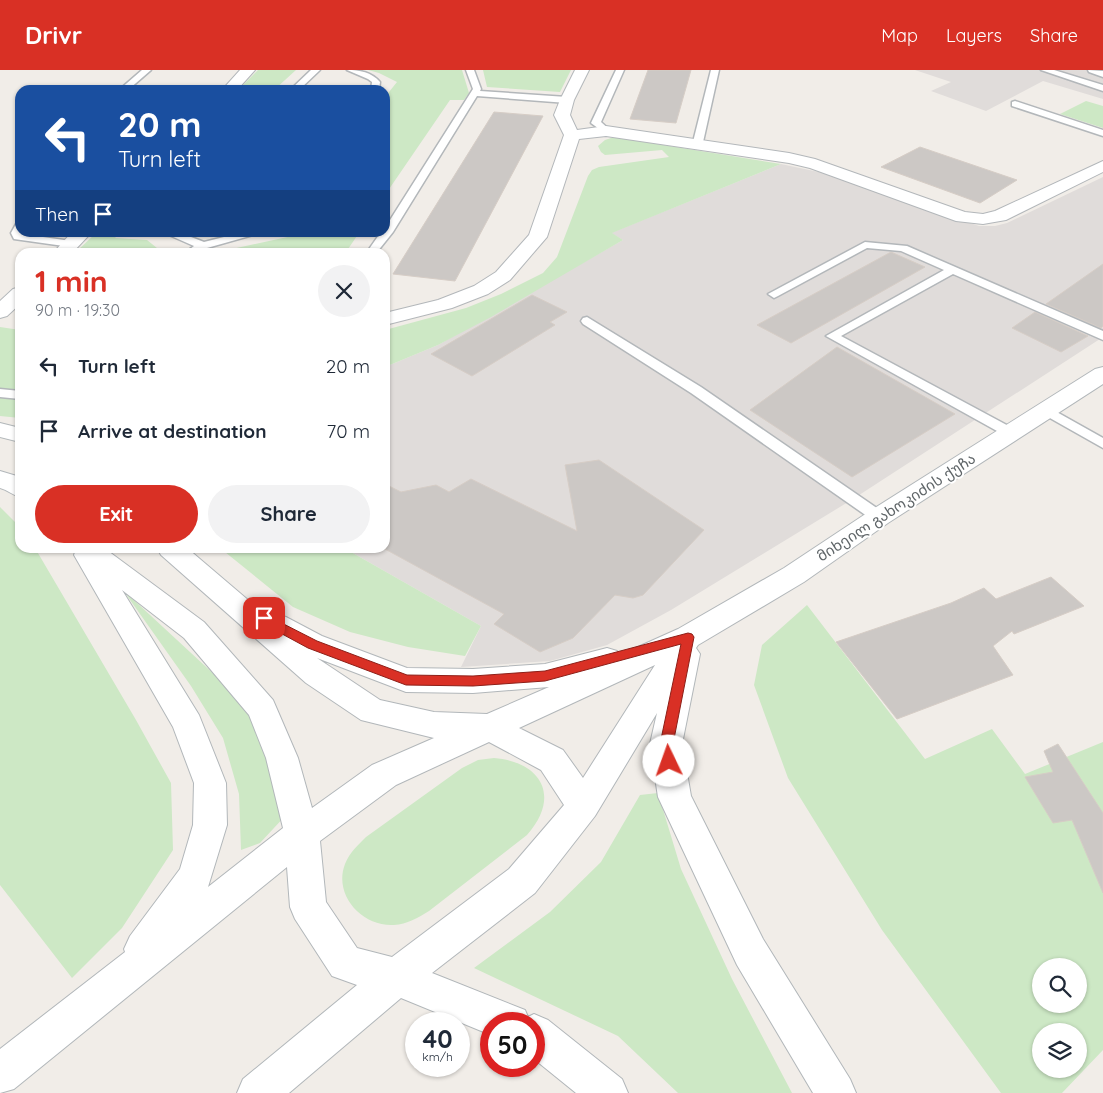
<!DOCTYPE html>
<html lang="en">
<head>
<meta charset="utf-8">
<style>
  :root { --surface:#fff; --page:#f2f2f3; --text:#1f2937; --muted:#747a83; --accent:#d93025 }
  body { margin:0; font-family:Quicksand,"Noto Sans Georgian",sans-serif; background:var(--page); color:var(--text); height:100vh; display:flex; flex-direction:column; font-size:19px; white-space:nowrap }
  * { box-sizing:border-box; margin:0 }
  p { font-size:16px; color:var(--muted) }
  .icon { flex:none; width:28px; height:28px; fill:none; stroke:currentColor; stroke-width:2; stroke-linecap:round; stroke-linejoin:round }
  .map { position:relative; flex:1; overflow:hidden }
  .details { position:absolute; left:15px; top:178px; width:375px; height:305px; display:flex; flex-direction:column; background:var(--surface); border-radius:15px; box-shadow:0 1px 4px #0004 }
  .details>* { flex:none }
  .guide { position:absolute; left:15px; top:15px; width:375px; height:152px; border-radius:15px; box-shadow:0 1px 4px #0004; background:#1a4fa0; color:#fff; overflow:hidden }
  .tools { position:absolute; left:1032px; top:888px; display:grid; gap:10px }
  .tools a { display:grid; place-items:center; width:55px; height:55px; border-radius:50%; background:var(--surface); box-shadow:0 1px 4px #0004; font-size:25px }
  .speed { position:absolute; left:405px; top:942px; display:flex; gap:10px; font-size:25px; font-weight:700; text-align:center }
  .speed>* { display:grid; place-content:center; width:65px; height:65px; border-radius:50%; background:var(--surface); box-shadow:0 1px 4px #0004; line-height:1 }
  .speed small { font-size:12px; font-weight:400 }
  .speed .limit { border:8px solid #d22; background:#fff; color:#111 }
  .pin { position:absolute; display:grid; place-items:center; width:42px; height:42px; color:#fff; margin:-21px; border-radius:10px; box-shadow:0 2px 8px #0006 }
  .me { position:absolute; width:55px; margin:-28px; rotate:357deg; stroke-linejoin:round; filter:drop-shadow(0 0 4px #0008) }
  .turn { display:flex; align-items:center; gap:18px; height:105px; padding:0 20px; font-size:22px }
  .turn .icon { width:65px; height:65px; stroke-width:2.5 }
  .turn b { display:block; font-size:35px; line-height:42px }
  .then { display:flex; align-items:center; height:48px; padding:0 20px; background:#0003; gap:10px; font-size:19px }
  .round { display:grid; place-items:center; flex:none; width:52px; height:52px; border-radius:26px; background:var(--page) }
  .summary { display:flex; align-items:center; justify-content:space-between; height:85px; padding:0 20px }
  h1 { font-size:30px; font-weight:700; line-height:38px; color:var(--accent) }
  .primary-button { display:flex; gap:10px; margin-top:auto; padding:10px 20px }
  .primary-button a { flex:1; height:58px; border-radius:30px; background:var(--accent); color:#fff; font-size:20px; font-weight:700; line-height:58px; text-align:center }
  .primary-button a+a { background:var(--page); color:var(--text) }
  ul { padding:0; list-style:none }
  li { display:flex; align-items:center; gap:15px; height:65px; padding:0 20px }
  li div { flex:1 }
  li b { display:block; font-size:19px }
  li em { font-style:normal }
  header { display:flex; align-items:center; gap:30px; box-sizing:border-box; height:70px; padding:0 25px; background:var(--accent); color:#fff }
  header strong { font-size:24px }
  nav { display:flex; gap:28px; margin-inline-start:auto; font-size:18px }
  .map>svg:first-child { display:block }
  .industrial { fill:#e0dcda }
  .green { fill:#cde8c5; fill-rule:evenodd }
  .building { fill:#ccc8c5; stroke:#d6cdc6 }
  .lines { fill:none; stroke-linecap:round; stroke-linejoin:round }
  .lane-casing { stroke:#b3b7ba; stroke-width:3 }
  .street-casing { stroke:#b3b7ba; stroke-width:2 }
  .secondary-casing { stroke:#b2b7ba; stroke-width:2 }
  .lane { fill:#fff; fill-rule:evenodd }
  .street { fill:#fff; fill-rule:evenodd }
  .secondary { fill:#fff; fill-rule:evenodd }
  .route { fill:#d93025; stroke:#8d1f18 }
  .labels { text-anchor:middle; dominant-baseline:central; stroke-width:4; stroke-linejoin:round; paint-order:stroke }
  .street-label { font-size:15px; fill:#5f6568; stroke:#fff }
</style>
</head>
<body>
<header>
<strong>Drivr</strong>
<nav><a>Map</a><a>Layers</a><a>Share</a></nav>
</header>
<div class="map">
<svg width="1103" height="1023" viewBox="0 0 1103 1023">
  <rect width="100%" height="100%" fill="#f1ede8"/>
  <!-- industrial -->
  <path class="industrial" d="M915,0H1103V29L1043,11L986,41L931,21L951,12Z
    M781,94L828,104L979,156H995L1007,153L1103,107V267L853,429L671,540L607,575L550,591L461,597L481,556L344,478H385V297L438,275L623,170L611,163Z"/>
  <!-- green -->
  <path class="green" d="M258,0H296L274,20H238Z
    M368,0H462L469,23L464,30H450L385,125L387,67L385,27L397,12L379,3Z
    M483,0H571L560,22L487,17Z
    M1086,31L1103,36V58L1060,44Z
    M614,67L781,94L612,163L623,170L491,247L438,275L385,297V260L466,238L501,224L543,203L557,187L588,106L592,100L599,97L669,87L662,80L605,85L601,82L598,76L605,70Z
    M96,163H120L115,168L147,170L162,182H76Z
    M306,163H359L346,182H218Z
    M0,257L20,260V348L0,346Z
    M0,437L20,457V478H35L136,650L171,713L173,780L122,858L72,908L0,815Z
    M220,478H344L481,556L465,586L408,577L350,562L293,537Z
    M123,520L244,632L282,710L287,744L260,773L241,780L239,724L223,668L191,616Z
    M807,535L925,689L992,659L1025,704L1103,672V980L1062,1023H1001L882,860L788,708L754,615L762,575ZM1041,896H1079V934H1041ZM1041,961H1079V999H1041Z
    M494,688C542,692 561,727 527,765L429,841C418,848 407,854 394,855C362,857 333,825 345,794C350,782 358,775 366,767L462,698L478,690Z
    M658,723L681,799L732,909L792,1023H678L618,966L474,898L550,842L601,792L640,725Z"/>
  <!-- building -->
  <path class="building" d="M648,0H691L676,53L630,49Z
    M494,42L543,46L455,211L393,204Z
    M920,77L1017,110L980,133L881,97Z
    M891,182L925,197L791,273L757,255Z
    M1103,194V256L1101,258L1046,234Z
    M532,225L567,242L550,252L555,255L472,306L431,284Z
    M1035,242L1088,266L1061,282L1012,258Z
    M837,277L955,344L852,407L750,340Z
    M599,390L704,460L643,525L633,528L615,525L573,568L540,582L494,554L504,544L385,479V414L401,422L436,415L449,422L471,409L577,461L565,395Z
    M1051,507L1084,536L1014,564L1012,561L993,576L1013,605L897,649L836,572L951,533L984,518L996,529Z
    M1058,674L1103,743V823L1072,750L1053,753L1025,707L1053,702L1044,681Z"/>
  <g class="lines">
    <!-- lane casing -->
    <g class="lane-casing">
      <path id="lane" d="M142,0H151L128,20H119Z
        M311,0H320L299,20H290Z
        M347,0C360,0 371,2 380,12L379,20H371L372,12L368,9Z
        M466,0H474L481,19L480,21L567,27L571,30L567,33L477,26L393,162L377,182H367L381,162H385V158L473,19Z
        M616,0H624L601,52L611,61L606,64L591,53Z
        M711,0H719L703,72L698,75L693,72Z
        M1041,0H1054L1103,15V21Z
        M1088,0L1103,1V7L1089,2Z
        M1015,31L1103,60V66L1012,36V32Z
        M20,153V162L22,164L71,171L76,174L71,177L14,169L11,163L16,154Z
        M162,162H178L204,172L244,162H264L207,178L199,182H186L194,176Z
        M865,172L907,176L1103,261V270L953,204L841,266L1016,360L1018,363L1016,366H1006L826,266L944,200L901,181L867,178L778,226L774,228L768,224Z
        M587,247L701,317L884,443L887,447L884,451L879,452L874,451L691,323L583,254L581,251L583,248Z
        M0,319L20,321V329L0,327Z
        M1046,336L1103,368V378L1041,343L1039,340Z"/>
    </g>
    <!-- street casing -->
    <g class="street-casing">
      <path id="street" d="M240,0H255L237,20H222Z
        M575,0H589L574,30L570,45L577,60L606,56L789,83L815,89L965,142L983,144L995,141L1103,91V102L1006,150L983,154L956,151L810,98L789,93L606,66L579,69L547,167L510,210L488,224L452,238L385,255V243L438,230L474,216L496,202L529,165L564,65L554,45L560,30Z
        M72,162H92L73,182H54Z
        M20,217V234L7,246L0,248V231L13,219Z"/>
    </g>
    <!-- secondary casing -->
    <g class="secondary-casing">
      <path id="secondary" d="M1103,297V314L888,453L804,512L698,575L696,578L700,584L682,674L691,726L763,869L850,1009L856,1023H813L737,895L658,727L650,674L657,643L595,746L535,823L432,903L525,940L528,947L534,944L548,950L622,1009L628,1023H576L534,989V954H491V965L401,928L289,1023H237L243,1009L357,915L332,906L295,849L290,837L287,797L14,1019L0,1023V979L125,882L124,879L130,866L180,799L193,755L194,713L173,657L74,485L75,482L73,478H104L204,552L273,630L298,688L312,738L372,695L434,668L361,650L306,613L161,485L157,478H187L268,547L276,544L286,547L322,566L407,598L473,599L545,594L607,578L617,581L620,585L678,559L784,498L870,441L1095,299ZM122,520L184,568L249,645L266,688L283,758L208,817L227,755L226,713L199,645ZM317,588L406,622L473,623L549,617L487,644L434,642L380,630ZM655,595L583,708L563,680L519,658ZM489,672L541,700L564,735L509,799L392,887L357,878L326,832L320,771L396,715Z
        M0,353L20,358V372L0,367Z
        M0,401L20,407V427C12,425 8,420 0,418Z"/>
    </g>
    <!-- lane -->
    <use href="#lane" class="lane"/>
    <!-- street -->
    <use href="#street" class="street"/>
    <!-- secondary -->
    <use href="#secondary" class="secondary"/>
  </g>
  <!-- route -->
  <path class="route" d="M264,544L317,571L407,605L473,606L545,601L688,563L692,564L694,567L673,674L676,691L674,695L669,697L664,695L660,674L681,574L545,611L473,616L406,615L308,578L260,552L259,548L260,545Z"/>
  <g class="labels">
    <!-- street labels -->
    <g class="street-label">
      <text transform="translate(896 437) rotate(-33)">მიხეილ გახოკიძის ქუჩა</text>
    </g>
  </g>
</svg>
<div class="tools">
<a><svg class="icon" aria-label="search" viewBox="0 0 24 24"><circle cx="10" cy="10" r="6"/><path d="M15 15l6 6"/></svg></a>
<a><svg class="icon" aria-label="layers" viewBox="0 0 24 24"><path d="M12 4l9 5-9 5-9-5zM3 14l9 5 9-5"/></svg></a>
</div>
<div class="speed"><div>40<small>km/h</small></div><div class="limit">50</div></div>
<div class="pin" style="left:264px;top:548px;background:#d93025"><svg class="icon" aria-label="arrive" viewBox="0 0 24 24"><path d="M6 21V4h12l-3 4 3 4H6"/></svg></div>
<svg class="me" style="left:669px;top:691px" viewBox="-20 -20 40 40"><circle r="19" fill="#fff"/><path d="M0-13L10 11 0 6-10 11z" fill="#d93025"/></svg>
<div class="guide">
<div class="turn"><svg class="icon" aria-label="left" viewBox="0 0 24 24"><path d="M17 20v-9H6M10 6l-5 5 5 5"/></svg><div><b>20 m</b>Turn left</div></div>
<div class="then">Then<svg class="icon" aria-label="arrive" viewBox="0 0 24 24"><path d="M6 21V4h12l-3 4 3 4H6"/></svg></div>
</div>
<section class="details">
<div class="summary"><div><h1>1 min</h1><p>90 m · 19:30</p></div><a class="round"><svg class="icon" aria-label="close" viewBox="0 0 24 24"><path d="M6 6l12 12M18 6L6 18"/></svg></a></div>
<ul>
<li><svg class="icon" aria-label="left" viewBox="0 0 24 24"><path d="M17 20v-9H6M10 6l-5 5 5 5"/></svg><div><b>Turn left</b></div><em>20 m</em></li>
<li><svg class="icon" aria-label="arrive" viewBox="0 0 24 24"><path d="M6 21V4h12l-3 4 3 4H6"/></svg><div><b>Arrive at destination</b></div><em>70 m</em></li>
</ul>
<div class="primary-button"><a>Exit</a><a>Share</a></div>
</section>
</div>
</body>
</html>
